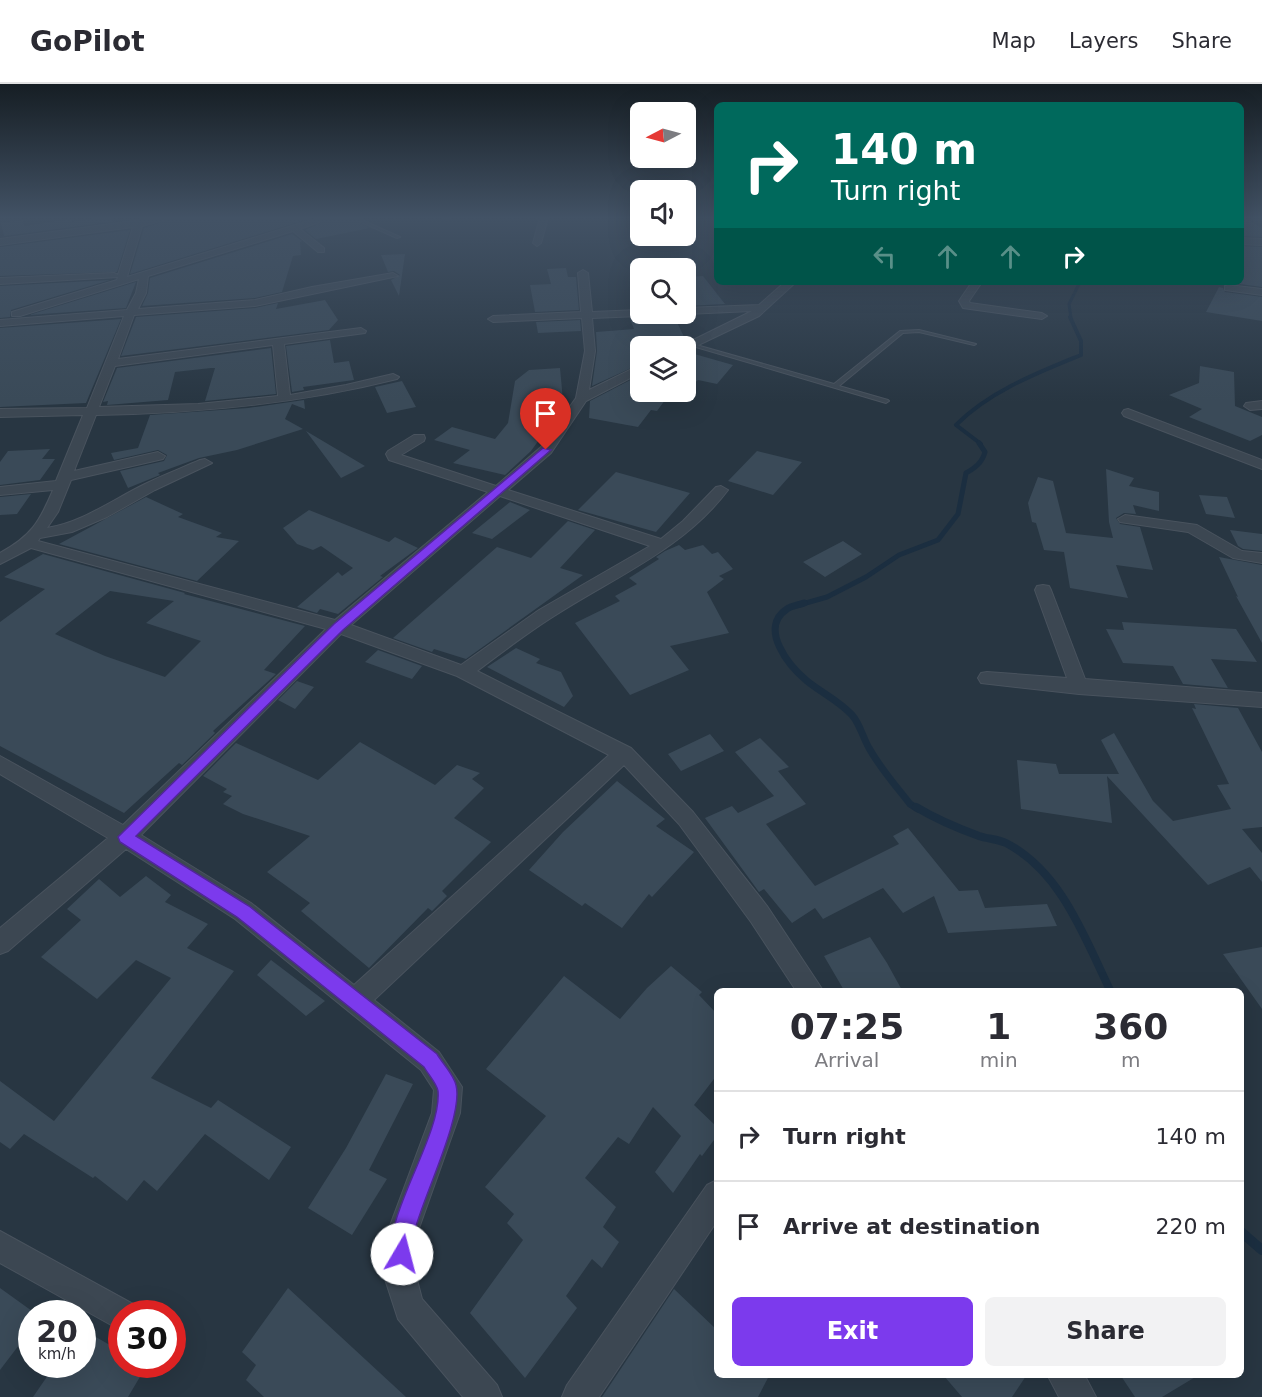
<!DOCTYPE html>
<html lang="en">
<head>
<meta charset="utf-8">
<style>
  :root { --surface:#fff; --page:#f2f2f3; --text:#2b2b33; --muted:#7c7c81; --line:#e1e1e2; --accent:#7c3aed }
  body { margin:0; font-family:"DejaVu Sans",sans-serif; background:var(--page); color:var(--text); height:100vh; display:flex; flex-direction:column; font-size:22px; white-space:nowrap }
  * { box-sizing:border-box; margin:0 }
  p { font-size:20px; color:var(--muted) }
  .icon { flex:none; width:33px; height:33px; fill:none; stroke:currentColor; stroke-width:2; stroke-linecap:round; stroke-linejoin:round }
  .map { position:relative; flex:1; overflow:hidden }
  .panel { position:absolute; left:714px; top:904px; width:530px; height:390px; display:flex; flex-direction:column; background:var(--surface); border-radius:9px; box-shadow:0 6px 24px #0002 }
  .panel>* { flex:none }
  .banner { position:absolute; left:714px; top:18px; width:530px; height:183px; border-radius:9px; box-shadow:0 6px 24px #0002; background:#00695c; color:#fff; overflow:hidden }
  .needle { width:39px; rotate:264deg }
  .fabs { position:absolute; left:630px; top:18px; display:grid; gap:12px }
  .fabs a { display:grid; place-items:center; width:66px; height:66px; border-radius:9px; background:var(--surface); box-shadow:0 6px 24px #0002; font-size:30px }
  .speed { position:absolute; left:18px; top:1216px; display:flex; gap:12px; font-size:30px; font-weight:700; text-align:center }
  .speed>* { display:grid; place-content:center; width:78px; height:78px; border-radius:50%; background:var(--surface); box-shadow:0 6px 24px #0002; line-height:1 }
  .speed small { font-size:15px; font-weight:400 }
  .speed .limit { border:9px solid #d22; background:#fff; color:#111 }
  .pin { position:absolute; display:grid; place-items:center; width:51px; height:51px; color:#fff; margin:-62px -26px; border-radius:50% 50% 50% 0; rotate:-45deg; box-shadow:0 0 6px #0007 }
  .pin .icon { rotate:45deg }
  .me { position:absolute; width:66px; margin:-33px; rotate:8deg; stroke-linejoin:round; filter:drop-shadow(0 0 4px #0008) }
  .turn { display:flex; align-items:center; gap:21px; height:126px; padding:0 18px; font-size:27px }
  .turn .icon { width:78px; height:78px; stroke-width:2.5 }
  .turn b { display:block; font-size:42px; line-height:51px }
  .lanes { display:flex; align-items:center; height:57px; padding:0 18px; background:#0003; justify-content:center; gap:30px; direction:ltr }
  .lanes .off { opacity:.35 }
  .eta { display:flex; justify-content:space-evenly; align-items:center; height:102px; text-align:center }
  .eta b { font-size:36px; font-weight:800; line-height:42px }
  .action { display:flex; gap:12px; margin-top:auto; padding:12px 18px }
  .action a { flex:1; height:69px; border-radius:9px; background:var(--accent); color:#fff; font-size:24px; font-weight:800; line-height:69px; text-align:center }
  .action a+a { background:var(--page); color:var(--text) }
  ul { padding:0; list-style:none }
  li { display:flex; align-items:center; gap:18px; height:90px; padding:0 18px; border-top:2px solid var(--line) }
  li div { flex:1 }
  li b { display:block; font-size:22px }
  li em { font-style:normal }
  header { display:flex; align-items:center; gap:36px; box-sizing:border-box; height:84px; padding:0 30px; background:var(--surface); border-bottom:2px solid var(--line) }
  header strong { font-size:28px }
  nav { display:flex; gap:33px; margin-inline-start:auto; font-size:21px }
  .map>svg:first-child { display:block }
  .lines { fill:none; stroke-linecap:round; stroke-linejoin:round }
  .stream-far5 { stroke:#1b2e40; stroke-width:3 }
  .stream-far4 { stroke:#1b2e40; stroke-width:4 }
  .stream-far3 { stroke:#1b2e40; stroke-width:5 }
  .stream-far2 { stroke:#1b2e40; stroke-width:7 }
  .stream-far1 { stroke:#1b2e40; stroke-width:8 }
  .stream { stroke:#1b2e40; stroke-width:10 }
  .building { fill:#3a4a58; fill-rule:evenodd }
  .lane-casing { stroke:#49535e; stroke-width:2 }
  .street-casing { stroke:#49535e; stroke-width:2 }
  .lane { fill:#3c4752; fill-rule:evenodd }
  .street { fill:#3c4752; fill-rule:evenodd }
  .route { fill:#7c3aed; stroke:#51269a; stroke-width:1.5 }
</style>
</head>
<body>
<header>
<strong>GoPilot</strong>
<nav><a>Map</a><a>Layers</a><a>Share</a></nav>
</header>
<div class="map">
<svg width="1262" height="1313" viewBox="0 0 1262 1313">
  <rect width="100%" height="100%" fill="#283642"/>
  <g class="lines">
    <!-- stream-far5 -->
    <path class="stream-far5" d="M1071,234L1069,220L1080,198"/>
    <!-- stream-far4 -->
    <path class="stream-far4" d="M981,360L956,341C990,307 1037,289 1081,271V257L1070,233"/>
    <!-- stream-far3 -->
    <path class="stream-far3" d="M799,521L827,513L866,493L899,471L938,456L958,430L966,389C975,384 982,379 985,368L979,359"/>
    <!-- stream-far2 -->
    <path class="stream-far2" d="M804,519C799,521 791,522 787,525C758,544 789,582 807,597C822,609 839,617 852,631C860,640 863,654 869,664C880,684 896,702 910,720L918,725"/>
    <!-- stream-far1 -->
    <path class="stream-far1" d="M916,723C936,735 957,744 979,752C988,755 998,755 1006,759C1062,788 1085,855 1111,908"/>
    <!-- stream -->
    <path class="stream" d="M1240,1147L1262,1166"/>
  </g>
  <!-- building -->
  <path class="building" d="M97,134H112L114,137L140,134L4,152L1,139L23,136L24,142L71,135L72,138Z
    M173,134H311L130,190L144,144Z
    M332,134H350L370,144L316,155L305,146Z
    M1240,134H1245L1262,144V153L1240,152Z
    M130,146L117,188L0,192V163Z
    M292,150L302,157L300,158L301,171L293,172L282,208L255,214L142,222L148,209L150,194Z
    M1240,162L1262,163V203L1240,200Z
    M405,170L399,212L391,196L400,191L394,187L388,188L381,171Z
    M566,184L568,193H576L579,226L535,228L530,201L551,200L547,185Z
    M686,186L690,193L703,192L725,220L686,222Z
    M110,196L11,226L10,233L0,234V202Z
    M136,198L126,224L29,231Z
    M1219,203L1223,204L1225,208L1262,213V237L1206,228Z
    M325,216L338,236L329,246L121,272L136,233L255,224L278,219L276,225Z
    M673,230L686,257L679,262H640V280L592,302L597,267L596,248L634,245L630,235Z
    M121,235L86,319L0,323V244Z
    M580,236L581,247L538,249L536,238Z
    M330,256L334,279L349,277L354,296L303,303L304,306L292,308L286,262Z
    M271,264L276,310L205,317L215,284H211L175,288L168,316L107,321L108,317L103,318L117,284Z
    M690,267L691,269L733,281L717,300L698,296L691,302L686,301V268Z
    M1200,282L1234,288L1235,322L1262,333V351L1250,357L1189,333L1202,325L1169,311L1199,299Z
    M560,284L564,327L562,329L559,328L531,367L505,391L453,379L470,366L434,356L452,343L495,355L508,339L515,297L529,286Z
    M640,291V308H674L672,312H668L657,327L651,326L638,343L589,334L590,317Z
    M402,297L416,323L387,329L375,303Z
    M304,316L305,325L292,320L285,335L303,345L237,366L199,374L158,389L160,391L128,404L120,387L164,377L167,371L158,366L114,376L111,369L138,364L150,331L248,324Z
    M306,347L365,382L341,394Z
    M50,365L42,375H55L40,396L0,401V378L8,367Z
    M757,367L802,378L773,411L728,397Z
    M1106,385L1134,394L1129,402L1159,408V427L1133,421L1136,430L1124,429L1116,434L1120,440L1140,443L1153,486L1116,481L1128,514L1070,504L1064,468L1044,466L1036,439L1032,438L1028,419L1038,393L1053,397L1066,449L1113,454L1109,438Z
    M616,388L655,399L690,409L656,448L578,426Z
    M31,410L17,430L0,431V413Z
    M1199,411L1227,413L1235,434L1206,430Z
    M146,413L183,430L178,433L222,449L216,453L239,457L197,497L59,460Z
    M510,418L530,426L492,455L472,449Z
    M309,426L389,458L395,453L418,464L380,492L383,493L338,530L320,525L317,529L297,523L338,488L342,492L353,484L321,462L313,466L297,460L283,444Z
    M568,437L595,446L560,484L583,491L466,575L434,565L432,568L393,554L497,463L531,474Z
    M1230,446L1262,450V467L1243,465L1238,462Z
    M843,457L862,470L825,493L803,478Z
    M679,461L685,466L703,461L712,470L718,468L733,485L719,492L724,495L707,508L729,549L670,562L689,586L630,611L575,539L620,517L615,512L637,500L629,494L659,475L656,473L665,467Z
    M43,470L185,509L184,510L305,542L264,586L276,590L213,647L215,649L182,681L179,679L124,729L0,662V538L45,505L4,493ZM110,507L174,517L146,539L201,557L165,593L105,572L55,550Z
    M1219,473L1262,481V559L1236,512L1238,513Z
    M1122,538L1236,545L1257,578L1211,575L1228,604L1183,600L1173,582L1123,579L1106,545L1124,546Z
    M516,564L540,575L536,579L561,588L573,612L564,623L487,583Z
    M378,566L422,582L412,595L365,578Z
    M297,597L314,603L295,625L278,616Z
    M1194,620L1238,624L1262,668V743L1242,745L1262,769V798L1250,783L1208,801L1107,692L1112,739L1021,725L1017,676L1056,680L1059,690H1119L1101,656L1114,649L1153,717L1173,737L1231,725L1217,701L1229,700L1192,624L1196,625Z
    M710,650L724,667L681,687L668,670Z
    M760,654L789,683L778,687L806,720L766,740L815,802L899,760L893,752L908,744L959,807L978,806L985,824L1047,820L1057,842L948,849L934,812L903,829L883,804L823,835L815,824L792,839L764,805L759,808L705,734L732,722L738,729L774,712L735,668Z
    M360,658L435,701L457,681L480,689L472,695L484,704L454,734L491,758L442,807L447,812L432,827L428,824L369,884L301,827L310,819L267,788L310,752L243,730L223,720L232,712L223,708L227,705L203,692L236,659L318,696Z
    M617,697L665,735L656,742L694,768L652,813L649,810L622,844L585,819L582,822L529,786L563,748Z
    M146,792L171,811L165,818L208,840L187,864L234,887L151,994L211,1024L218,1016L291,1063L269,1096L205,1050L157,1107L144,1096L127,1117L95,1092L93,1094L24,1050L10,1065L0,1058V997L54,1037L171,894L136,876L97,915L41,873L81,836L67,825L99,795L120,813Z
    M870,853L887,879L903,908H845L824,872Z
    M1262,863V925L1223,870Z
    M271,876L325,917L306,932L257,891Z
    M671,882L702,908L699,911L717,930V991L694,1021L717,1043V1052L702,1072L700,1070L673,1109L655,1088L681,1052L653,1023L629,1060L618,1053L585,1094L616,1123L603,1143L619,1158L602,1184L592,1175L566,1212L577,1224L525,1294L470,1229L523,1156L507,1139L514,1130L485,1103L546,1032L486,985L564,892L620,935L647,904Z
    M386,990L413,1000L369,1086L387,1095L352,1151L308,1124L346,1064Z
    M0,1204L32,1227V1244L0,1286Z
    M288,1204L406,1313H264L246,1296L256,1281L242,1268Z
    M674,1205L717,1246V1292H769L758,1313H602Z
    M82,1245L122,1268V1281H147L128,1313H33L55,1281H82Z
    M944,1292H1026L1012,1313H962Z
    M1121,1292H1197L1162,1313H1135Z"/>
  <g class="lines">
    <!-- lane casing -->
    <g class="lane-casing">
      <path id="lane" d="M352,134H357L400,153L397,154Z
        M444,134H448L449,135L447,136Z
        M919,246L976,260L974,261L919,248L903,249L839,302L888,316L889,317L886,319L689,261L693,260L834,300L900,247Z"/>
    </g>
    <!-- street casing -->
    <g class="street-casing">
      <path id="street" d="M156,134H171L142,142L127,193L318,134H330L300,145L324,164V168H318L293,147L148,192L146,209L138,225L255,216L312,203L393,189L398,192L255,222L134,231L118,275L361,244L366,247L365,249L284,260L290,311L346,301L393,290L399,293L397,295C298,320 198,329 96,331L74,387L158,368L165,372L163,375L71,396L58,428L47,444C83,438 112,416 145,400C163,391 182,384 200,376L205,375L212,379L155,406L107,433L72,448L40,454L38,457L335,536L488,408L389,376L386,370L388,367L414,351H424L425,354L424,357L401,371L496,402L541,363L576,314L585,267L582,234L493,238L488,235L493,232L581,228L578,189L583,186L588,189L592,228L640,226V230H645L640,232L592,234L595,267L589,306L636,283L640,282V289L586,317L551,369L508,406L661,455L683,437L716,403L721,402L728,406C683,466 612,494 551,534C526,550 501,569 477,587L631,664L693,728L767,822L824,908H797L751,838L679,740L624,681L374,916L439,968L462,1003L460,1029L418,1147L416,1192L422,1215L497,1301L502,1313H463L398,1235L384,1192L388,1147L432,1029L434,1006L421,986L235,835L126,765L8,867L0,870V844L108,754L0,690V672L123,741L326,545L31,464L0,480V469C31,452 39,439 53,406L0,411V403L56,397L83,331L0,333V325L87,324L124,232L0,242V236L127,226L136,209L139,195L20,232H12V228L117,196L118,193L0,200V194L114,189L118,191L133,143L0,161V155ZM273,261L278,312L198,320L99,323L115,282ZM500,412L650,462L539,526L461,581L351,541ZM341,550L457,592L609,671L354,901L251,819L141,751Z
        M540,134H548L541,159L537,162L533,159Z
        M1240,154L1262,155V161L1240,160Z
        M785,198H796L759,232L690,265L686,266V262H681L752,227L686,230H684L686,224L759,221Z
        M972,198H982L969,217L970,219L1042,229L1047,232L1042,235L963,224L959,217Z
        M1228,201L1262,205V211L1225,206V202Z
        M1262,317V325L1250,326L1244,322L1246,319Z
        M1128,325L1262,376V385L1124,332L1122,329L1124,326Z
        M1125,431L1197,441L1242,467L1262,469V479L1233,474L1188,448L1120,438L1118,435Z
        M1043,501L1049,502L1051,506L1085,595L1262,609V623L1079,610L981,599L978,594L981,589L987,588L1067,594L1035,506L1037,502Z
        M717,1096V1137L599,1313H562L567,1301L707,1101Z
        M0,1147L133,1220L138,1230H122V1247L0,1179Z
        M1048,1292H1085L1096,1313H1059Z"/>
    </g>
    <!-- lane -->
    <use href="#lane" class="lane"/>
    <!-- street -->
    <use href="#street" class="street"/>
  </g>
  <!-- sky -->
  <linearGradient id="sky" x2="0" y2="1"><stop stop-color="#161e24"/><stop offset="0.42" stop-color="#425265"/><stop offset="1" stop-color="#425265" stop-opacity="0"/></linearGradient>
  <rect width="1262" height="318" fill="url(#sky)"/>
  <!-- route -->
  <path class="route" d="M543,364L551,366L343,546L136,752L249,822L437,970C443,980 454,991 456,1001C464,1031 423,1113 415,1146C412,1157 414,1167 409,1177L402,1181L394,1177C378,1139 442,1053 438,1007C437,1000 428,990 424,983L237,833L120,758L118,753L334,540Z"/>
</svg>
<div class="fabs">
<a><svg class="needle" viewBox="-14 -14 28 28"><path d="M0-13l5 13h-10z" fill="#e53935"/><path d="M0 13l5-13h-10z" fill="#7c7c81"/></svg></a>
<a><svg class="icon" aria-label="sound" viewBox="0 0 24 24"><path d="M4 9h4l5-4v14l-5-4H4zM17 9q2 3 0 6"/></svg></a>
<a><svg class="icon" aria-label="search" viewBox="0 0 24 24"><circle cx="10" cy="10" r="6"/><path d="M15 15l6 6"/></svg></a>
<a><svg class="icon" aria-label="layers" viewBox="0 0 24 24"><path d="M12 4l9 5-9 5-9-5zM3 14l9 5 9-5"/></svg></a>
</div>
<div class="speed"><div>20<small>km/h</small></div><div class="limit">30</div></div>
<div class="pin" style="left:546px;top:366px;background:#d93025"><svg class="icon" aria-label="arrive" viewBox="0 0 24 24"><path d="M6 21V4h12l-3 4 3 4H6"/></svg></div>
<svg class="me" style="left:402px;top:1170px" viewBox="-20 -20 40 40"><circle r="19" fill="#fff"/><path d="M0-13L10 11 0 6-10 11z" fill="#7c3aed"/></svg>
<div class="banner">
<div class="turn"><svg class="icon" aria-label="right" viewBox="0 0 24 24"><path d="M7 20v-9h11M14 6l5 5-5 5"/></svg><div><b>140 m</b>Turn right</div></div>
<div class="lanes"><svg class="icon off" aria-label="left" viewBox="0 0 24 24"><path d="M17 20v-9H6M10 6l-5 5 5 5"/></svg><svg class="icon off" aria-label="ahead" viewBox="0 0 24 24"><path d="M12 20V5M6 11l6-6 6 6"/></svg><svg class="icon off" aria-label="ahead" viewBox="0 0 24 24"><path d="M12 20V5M6 11l6-6 6 6"/></svg><svg class="icon" aria-label="right" viewBox="0 0 24 24"><path d="M7 20v-9h11M14 6l5 5-5 5"/></svg></div>
</div>
<section class="panel">
<div class="eta">
<div><b>07:25</b><p>Arrival</p></div>
<div><b>1</b><p>min</p></div>
<div><b>360</b><p>m</p></div>
</div>
<ul>
<li><svg class="icon" aria-label="right" viewBox="0 0 24 24"><path d="M7 20v-9h11M14 6l5 5-5 5"/></svg><div><b>Turn right</b></div><em>140 m</em></li>
<li><svg class="icon" aria-label="arrive" viewBox="0 0 24 24"><path d="M6 21V4h12l-3 4 3 4H6"/></svg><div><b>Arrive at destination</b></div><em>220 m</em></li>
</ul>
<div class="action"><a>Exit</a><a>Share</a></div>
</section>
</div>
</body>
</html>
